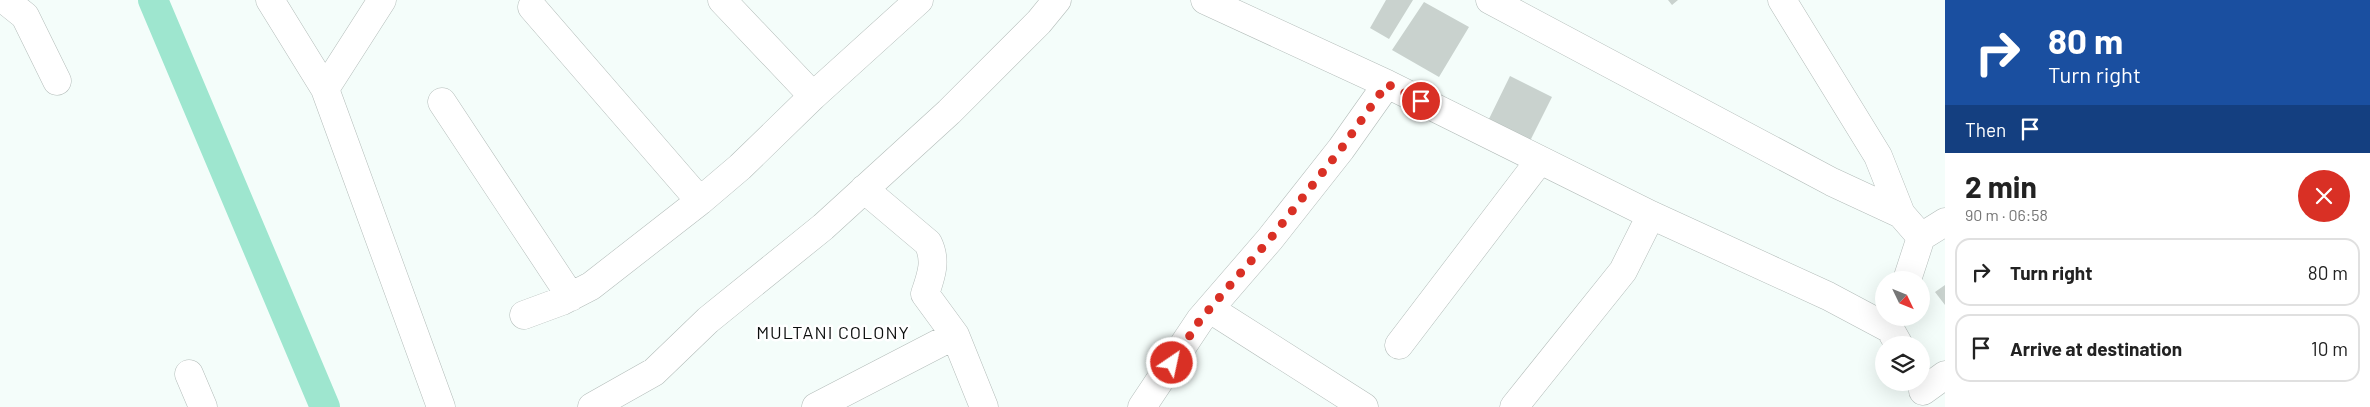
<!DOCTYPE html>
<html lang="en">
<head>
<meta charset="utf-8">
<style>
  :root { --surface:#fff; --page:#f6f6f6; --text:#222; --muted:#767676; --line:#e0e0e0 }
  body { margin:0; font-family:Barlow,sans-serif; background:var(--page); color:var(--text); height:100vh; display:flex; flex-direction:column; font-size:19px; white-space:nowrap }
  * { box-sizing:border-box; margin:0 }
  p { font-size:16px; color:var(--muted) }
  .icon { flex:none; width:28px; height:28px; fill:none; stroke:currentColor; stroke-width:2; stroke-linecap:round; stroke-linejoin:round }
  .map { position:relative; flex:1; overflow:hidden }
  .details { display:flex; flex-direction:column; background:var(--surface); width:425px }
  .details>* { flex:none }
  .hud { background:#1a4fa0; color:#fff; overflow:hidden }
  .needle { width:32px; rotate:133deg }
  .buttons { position:absolute; left:1875px; top:271px; display:grid; gap:10px }
  .buttons a { display:grid; place-items:center; width:55px; height:55px; border-radius:50%; background:var(--surface); box-shadow:0 5px 20px #0002; font-size:25px }
  .pin { position:absolute; display:grid; place-items:center; width:42px; height:42px; color:#fff; margin:-21px; border:2px solid #fff; border-radius:50%; box-shadow:0 1px 5px #0007 }
  .me { position:absolute; width:55px; margin:-28px; rotate:34deg; stroke-linejoin:round; filter:drop-shadow(0 0 4px #0008) }
  .turn { display:flex; align-items:center; gap:18px; height:105px; padding:0 20px; font-size:22px }
  .turn .icon { width:65px; height:65px; stroke-width:2.5 }
  .turn b { display:block; font-size:35px; line-height:42px }
  .then { display:flex; align-items:center; height:48px; padding:0 20px; background:#0003; gap:10px; font-size:19px }
  .round { display:grid; place-items:center; flex:none; width:52px; height:52px; border-radius:26px; background:var(--page) }
  .overview { display:flex; align-items:center; justify-content:space-between; height:85px; padding:0 20px }
  h1 { font-size:30px; font-weight:700; line-height:38px }
  ul { padding:0; list-style:none }
  li { display:flex; align-items:center; gap:15px; height:68px; margin:0 10px 8px; padding:0 10px; border:2px solid var(--line); border-radius:15px }
  li div { flex:1 }
  li b { display:block; font-size:19px }
  li em { font-style:normal }
  main { display:flex; flex:1; min-height:0 }
  .map>svg:first-child { display:block }
  .lines { fill:none; stroke-linecap:round; stroke-linejoin:round }
  .canal { stroke:#9ee6cf; stroke-width:30 }
  .building { fill:#c9d2ce }
  .minor-casing { stroke:#b3bcb9; stroke-width:29 }
  .minor { stroke:#fff; stroke-width:28 }
  .route { stroke:#d93025; stroke-width:9; stroke-dasharray:0 16.2 }
  .labels { text-anchor:middle; dominant-baseline:central; stroke-width:5; stroke-linejoin:round; paint-order:stroke }
  .neighbourhood-label { font-size:18px; letter-spacing:1px; fill:#0b0e0d; stroke:#fff }
</style>
</head>
<body>
<main>
<div class="map">
<svg width="1945" height="407" viewBox="0 0 1945 407">
  <rect width="100%" height="100%" fill="#f4fdfa"/>
  <g class="lines">
    <!-- canal -->
    <path class="canal" d="M153,0L325,407"/>
  </g>
  <!-- building -->
  <path class="building" d="M1386,0H1413L1389,39L1370,28Z
    M1668,0H1678L1672,5Z
    M1424,2L1469,27L1439,77L1392,50Z
    M1510,76L1552,97L1527,147L1486,125Z
    M1945,285V305L1935,292Z"/>
  <g class="lines">
    <!-- minor casing -->
    <g class="minor-casing">
      <path id="minor" d="M5,0L25,16L57,81
        M270,0L325,89L441,407
        M722,0L813,96
        M1205,0L1387,84L1651,215L1828,296L1890,329L1899,345
        M1490,0L1832,182L1901,214
        M1782,0L1878,156L1901,214L1921,237L1907,280
        M532,7L700,201
        M325,89L382,0
        M442,102L571,297
        M864,189L928,243C937,261 931,276 925,294L955,335L984,407
        M1921,237L1945,222
        M1210,309L1364,407
        M524,315L562,301L591,286L700,201L740,167L813,96L919,0
        M1399,345L1540,160
        M189,374L203,407
        M1923,391L1945,375
        M592,407L654,372L708,320L823,227L949,112L1039,22L1057,0
        M816,407L955,335
        M1142,407L1200,320L1270,239L1341,149L1387,84
        M1514,407L1623,271L1651,215"/>
    </g>
    <!-- minor -->
    <use href="#minor" class="minor"/>
  </g>
  <g class="lines">
    <!-- route -->
    <path class="route" d="M1172,363L1200,320L1270,239L1341,149L1387,84L1421,101"/>
  </g>
  <g class="labels">
    <!-- neighbourhood labels -->
    <g class="neighbourhood-label">
      <text x="833" y="332">MULTANI COLONY</text>
    </g>
  </g>
</svg>
<div class="buttons">
<a><svg class="needle" viewBox="-14 -14 28 28"><path d="M0-13l5 13h-10z" fill="#e53935"/><path d="M0 13l5-13h-10z" fill="#767676"/></svg></a>
<a><svg class="icon" aria-label="layers" viewBox="0 0 24 24"><path d="M12 4l9 5-9 5-9-5zM3 14l9 5 9-5"/></svg></a>
</div>
<div class="pin" style="left:1421px;top:101px;background:#d93025"><svg class="icon" aria-label="arrive" viewBox="0 0 24 24"><path d="M6 21V4h12l-3 4 3 4H6"/></svg></div>
<svg class="me" style="left:1172px;top:363px" viewBox="-20 -20 40 40"><circle r="17" fill="#d93025" stroke="#fff" stroke-width="3"/><path d="M0-11L8 9 0 5-8 9z" fill="#fff"/></svg>
</div>
<section class="details">
<div class="hud">
<div class="turn"><svg class="icon" aria-label="right" viewBox="0 0 24 24"><path d="M7 20v-9h11M14 6l5 5-5 5"/></svg><div><b>80 m</b>Turn right</div></div>
<div class="then">Then<svg class="icon" aria-label="arrive" viewBox="0 0 24 24"><path d="M6 21V4h12l-3 4 3 4H6"/></svg></div>
</div>
<div class="overview"><div><h1>2 min</h1><p>90 m · 06:58</p></div><a class="round" style="background:#d93025;color:#fff"><svg class="icon" aria-label="close" viewBox="0 0 24 24"><path d="M6 6l12 12M18 6L6 18"/></svg></a></div>
<ul>
<li><svg class="icon" aria-label="right" viewBox="0 0 24 24"><path d="M7 20v-9h11M14 6l5 5-5 5"/></svg><div><b>Turn right</b></div><em>80 m</em></li>
<li><svg class="icon" aria-label="arrive" viewBox="0 0 24 24"><path d="M6 21V4h12l-3 4 3 4H6"/></svg><div><b>Arrive at destination</b></div><em>10 m</em></li>
</ul>
</section>
</main>
</body>
</html>
